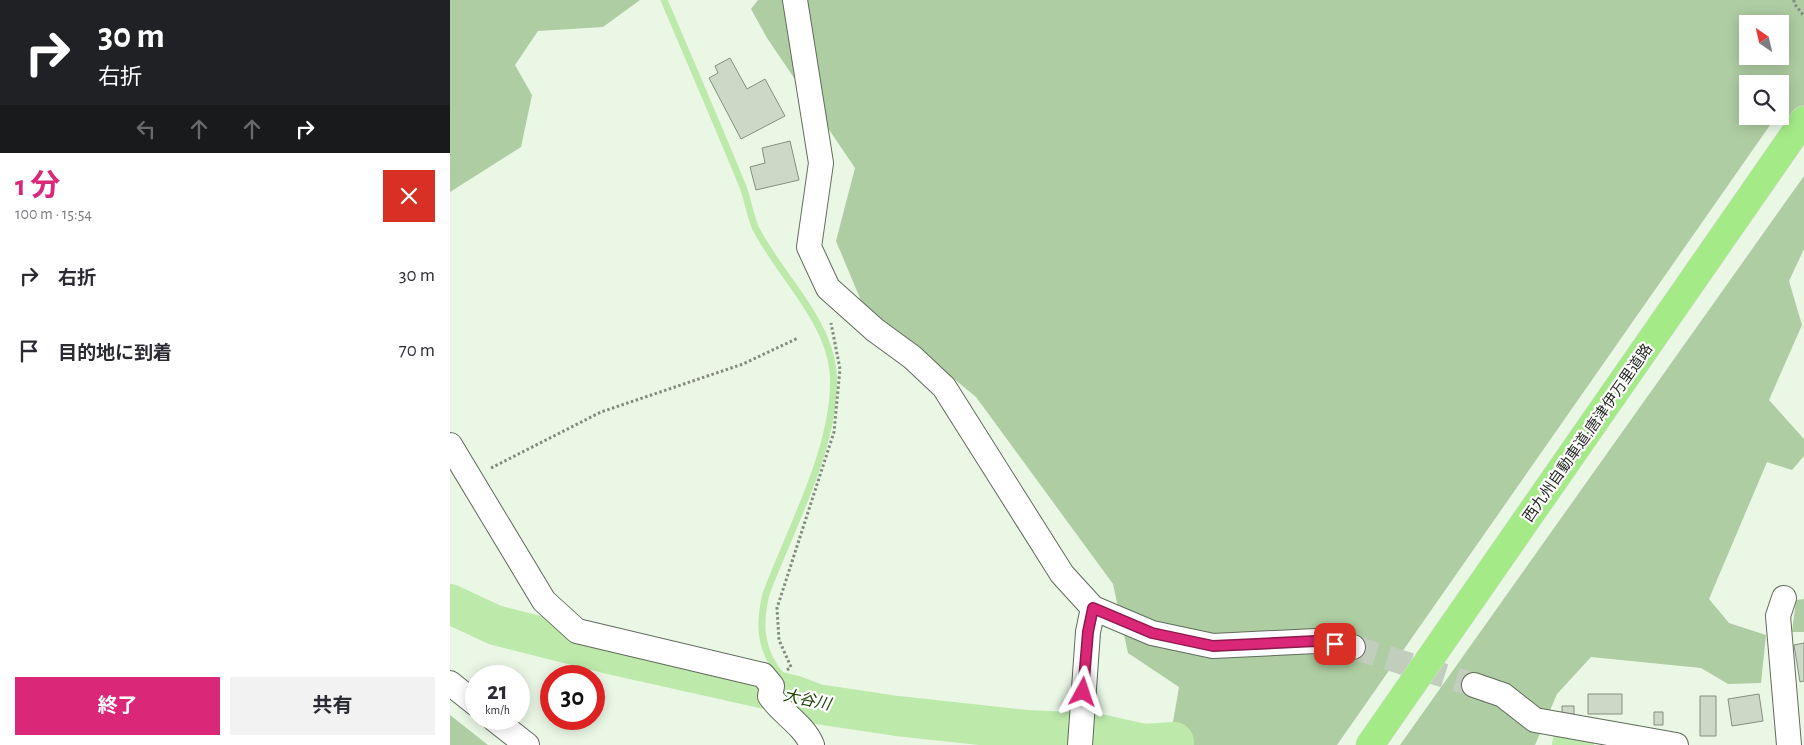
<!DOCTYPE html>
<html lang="ja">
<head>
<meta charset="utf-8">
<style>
  :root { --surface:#fff; --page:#f2f2f3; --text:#2b2b33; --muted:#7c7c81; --accent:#db2777 }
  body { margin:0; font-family:"Alegreya Sans","Noto Sans JP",sans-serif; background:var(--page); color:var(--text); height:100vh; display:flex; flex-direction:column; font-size:19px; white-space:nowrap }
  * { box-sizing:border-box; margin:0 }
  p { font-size:16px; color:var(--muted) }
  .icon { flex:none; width:28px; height:28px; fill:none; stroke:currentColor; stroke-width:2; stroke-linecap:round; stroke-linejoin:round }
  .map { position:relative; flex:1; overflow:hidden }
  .side { display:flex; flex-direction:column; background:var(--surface); width:450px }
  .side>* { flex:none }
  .hud { background:#202124; color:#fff; overflow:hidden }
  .needle { width:32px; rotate:326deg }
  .buttons { position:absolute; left:1289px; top:15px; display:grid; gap:10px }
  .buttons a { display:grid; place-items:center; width:50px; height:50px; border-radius:0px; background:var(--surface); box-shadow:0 2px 12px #0003; font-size:25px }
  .speed { position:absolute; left:15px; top:665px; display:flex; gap:10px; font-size:25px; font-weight:700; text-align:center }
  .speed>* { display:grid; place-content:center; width:65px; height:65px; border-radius:50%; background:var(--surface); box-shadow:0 2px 12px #0003; line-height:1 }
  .speed small { font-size:12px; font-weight:400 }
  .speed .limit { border:8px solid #d22; background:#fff; color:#111 }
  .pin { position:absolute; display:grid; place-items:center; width:42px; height:42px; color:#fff; margin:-21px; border-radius:10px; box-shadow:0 2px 8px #0006 }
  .me { position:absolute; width:55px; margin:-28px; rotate:5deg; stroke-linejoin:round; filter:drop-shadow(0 0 4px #0008) }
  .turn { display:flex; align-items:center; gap:18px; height:105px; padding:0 15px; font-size:22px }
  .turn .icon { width:65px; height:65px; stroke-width:2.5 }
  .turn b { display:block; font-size:35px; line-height:42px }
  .lanes { display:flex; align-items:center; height:48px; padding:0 15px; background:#0003; justify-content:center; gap:25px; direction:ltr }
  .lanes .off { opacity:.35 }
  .round { display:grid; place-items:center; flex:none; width:52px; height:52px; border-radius:0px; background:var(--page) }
  .summary { display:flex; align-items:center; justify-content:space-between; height:85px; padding:0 15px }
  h1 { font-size:30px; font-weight:700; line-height:38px; color:var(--accent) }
  .cta { display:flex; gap:10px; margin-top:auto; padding:10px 15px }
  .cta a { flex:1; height:58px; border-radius:0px; background:var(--accent); color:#fff; font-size:20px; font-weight:700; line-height:58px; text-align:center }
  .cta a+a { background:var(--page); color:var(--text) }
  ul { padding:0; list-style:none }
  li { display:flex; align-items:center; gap:15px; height:75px; padding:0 15px }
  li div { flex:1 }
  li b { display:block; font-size:19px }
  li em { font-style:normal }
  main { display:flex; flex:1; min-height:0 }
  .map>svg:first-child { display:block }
  .green { fill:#aecda2; fill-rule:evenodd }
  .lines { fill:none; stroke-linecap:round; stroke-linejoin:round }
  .stream { stroke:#bde9ab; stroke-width:7 }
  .river { stroke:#bde9ab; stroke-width:40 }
  .building { fill:#ccd9c7; stroke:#84907f }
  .minor-tunnel { stroke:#c1cdbd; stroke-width:24; stroke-dasharray:24 12; stroke-linecap:butt }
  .minor-casing { stroke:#606b5b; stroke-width:26 }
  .highway-casing { stroke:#dbdcdb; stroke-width:29 }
  .path { stroke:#828b7f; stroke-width:3; stroke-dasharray:2.5 2.5; stroke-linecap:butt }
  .minor { stroke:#fff; stroke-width:24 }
  .highway { stroke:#a4ea87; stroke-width:28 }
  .route-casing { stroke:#8e194d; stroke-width:12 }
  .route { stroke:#db2777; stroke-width:9 }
  .labels { text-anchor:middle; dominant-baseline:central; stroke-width:4.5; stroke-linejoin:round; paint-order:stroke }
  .street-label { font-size:15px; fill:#1f241d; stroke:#fff }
  .water-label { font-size:16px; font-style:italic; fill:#194100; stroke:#fff }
</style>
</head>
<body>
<main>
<section class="side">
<div class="hud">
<div class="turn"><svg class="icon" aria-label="right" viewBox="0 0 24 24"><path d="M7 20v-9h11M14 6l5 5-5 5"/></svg><div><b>30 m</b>右折</div></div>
<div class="lanes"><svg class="icon off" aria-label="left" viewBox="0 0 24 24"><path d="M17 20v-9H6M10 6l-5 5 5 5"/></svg><svg class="icon off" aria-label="ahead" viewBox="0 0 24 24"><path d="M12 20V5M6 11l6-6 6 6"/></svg><svg class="icon off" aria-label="ahead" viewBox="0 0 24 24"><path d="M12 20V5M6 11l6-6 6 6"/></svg><svg class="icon" aria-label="right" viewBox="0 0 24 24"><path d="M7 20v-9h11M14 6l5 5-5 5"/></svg></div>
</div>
<div class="summary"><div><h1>1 分</h1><p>100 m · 15:54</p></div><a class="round" style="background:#d93025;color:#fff"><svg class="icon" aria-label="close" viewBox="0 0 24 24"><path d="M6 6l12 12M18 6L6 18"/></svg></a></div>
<ul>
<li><svg class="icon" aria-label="right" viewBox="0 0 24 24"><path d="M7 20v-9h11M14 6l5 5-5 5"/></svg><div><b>右折</b></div><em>30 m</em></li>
<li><svg class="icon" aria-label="arrive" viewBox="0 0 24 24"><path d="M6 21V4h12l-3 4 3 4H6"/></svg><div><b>目的地に到着</b></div><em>70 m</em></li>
</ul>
<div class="cta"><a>終了</a><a>共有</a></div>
</section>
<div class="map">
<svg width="1354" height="745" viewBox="0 0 1354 745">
  <rect width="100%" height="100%" fill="#eaf7e5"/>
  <!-- green -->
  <path class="green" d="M0,0H190L153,27L88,31L65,65L82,95L71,147L0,192Z
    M308,0H1354V137L1325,118L887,745H719L729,687L678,653L663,584L526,397L412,303L386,241L405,168L317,38L301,9ZM1298,24H1330V56H1298ZM1298,84H1330V116H1298Z
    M1354,176V249L1339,281L1352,325L1319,400L1354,439V456L1342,470L1317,462L1259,599L1279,623L1316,635L1311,683L1278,684L1251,668L1141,657L1107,694L1085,745H950Z
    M1354,599V632H1342L1346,600Z
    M0,715L38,745H0Z"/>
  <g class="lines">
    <!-- stream -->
    <path class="stream" d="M214,0C240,61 266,121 291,182C298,197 299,214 306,229C329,274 378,319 383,371C389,441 340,529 316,594C310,619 309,643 324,666C331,676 339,683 343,695"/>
    <!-- river -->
    <path class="river" d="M0,604L45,625L168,656L343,695L367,704L447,716L576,730L645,733L694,744L724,742
      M1122,745H1124"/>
  </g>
  <!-- building -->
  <path class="building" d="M280,58L297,89L315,79L335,116L291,139L259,78L268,73L265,66Z
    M340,141L349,180L306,190L300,167L315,163L312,148Z
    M1354,643V681L1350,682L1344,645Z
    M1138,694H1172V714H1138Z
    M1309,694L1313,721L1282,726L1278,699Z
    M1250,696H1266V736H1250Z
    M1112,706H1124V715H1112Z
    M1204,712H1213V725H1204Z"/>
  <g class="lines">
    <!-- minor-tunnel -->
    <path class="minor-tunnel" d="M903,647L1024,685"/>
    <!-- minor casing -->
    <g class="minor-casing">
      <path id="minor" d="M345,0L371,163L359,247L378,288L425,330L462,357L494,387L612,574L643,608L638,632L630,745
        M0,445L94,601L127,631L313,675L322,686L320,696C332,714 353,724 362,745
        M1334,598L1328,616L1339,745
        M643,608L702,633L763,646L866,641L903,647
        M0,683L26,704
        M1024,685L1053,695L1085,720L1226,745
        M44,719L77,745"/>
    </g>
    <!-- highway casing -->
    <g class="highway-casing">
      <path id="highway" d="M920,745L1354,120"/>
    </g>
    <!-- path -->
    <path class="path" d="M1344,0V3L1354,16
      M41,468L151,412L293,364L348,338
      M337,670L341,667L329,640L327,608L384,432L390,369L381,323"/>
    <!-- minor -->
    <use href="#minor" class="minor"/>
    <!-- highway -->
    <use href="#highway" class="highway"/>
  </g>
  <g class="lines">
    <!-- route casing -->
    <g class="route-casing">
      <path id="route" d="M633,692L638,632L643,608L702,633L763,646L866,641L885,644"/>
    </g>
    <!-- route -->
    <use href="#route" class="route"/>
  </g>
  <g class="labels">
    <!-- street labels -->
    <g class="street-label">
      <text transform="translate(1138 433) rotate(-55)">西九州自動車道;唐津伊万里道路</text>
    </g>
    <!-- water labels -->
    <g class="water-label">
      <text transform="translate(357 700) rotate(12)">大谷川</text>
    </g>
  </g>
</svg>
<div class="buttons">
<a><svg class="needle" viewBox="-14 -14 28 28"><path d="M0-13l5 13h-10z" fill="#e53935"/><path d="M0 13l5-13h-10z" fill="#7c7c81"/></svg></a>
<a><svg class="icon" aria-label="search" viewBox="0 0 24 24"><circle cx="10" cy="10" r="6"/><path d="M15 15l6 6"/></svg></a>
</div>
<div class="speed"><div>21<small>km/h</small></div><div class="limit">30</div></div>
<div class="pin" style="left:885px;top:644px;background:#d93025"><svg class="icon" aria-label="arrive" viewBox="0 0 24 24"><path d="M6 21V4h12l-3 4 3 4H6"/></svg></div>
<svg class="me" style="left:633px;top:692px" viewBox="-20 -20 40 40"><path d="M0-17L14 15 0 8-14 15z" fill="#db2777" stroke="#fff" stroke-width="4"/></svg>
</div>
</main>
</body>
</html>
